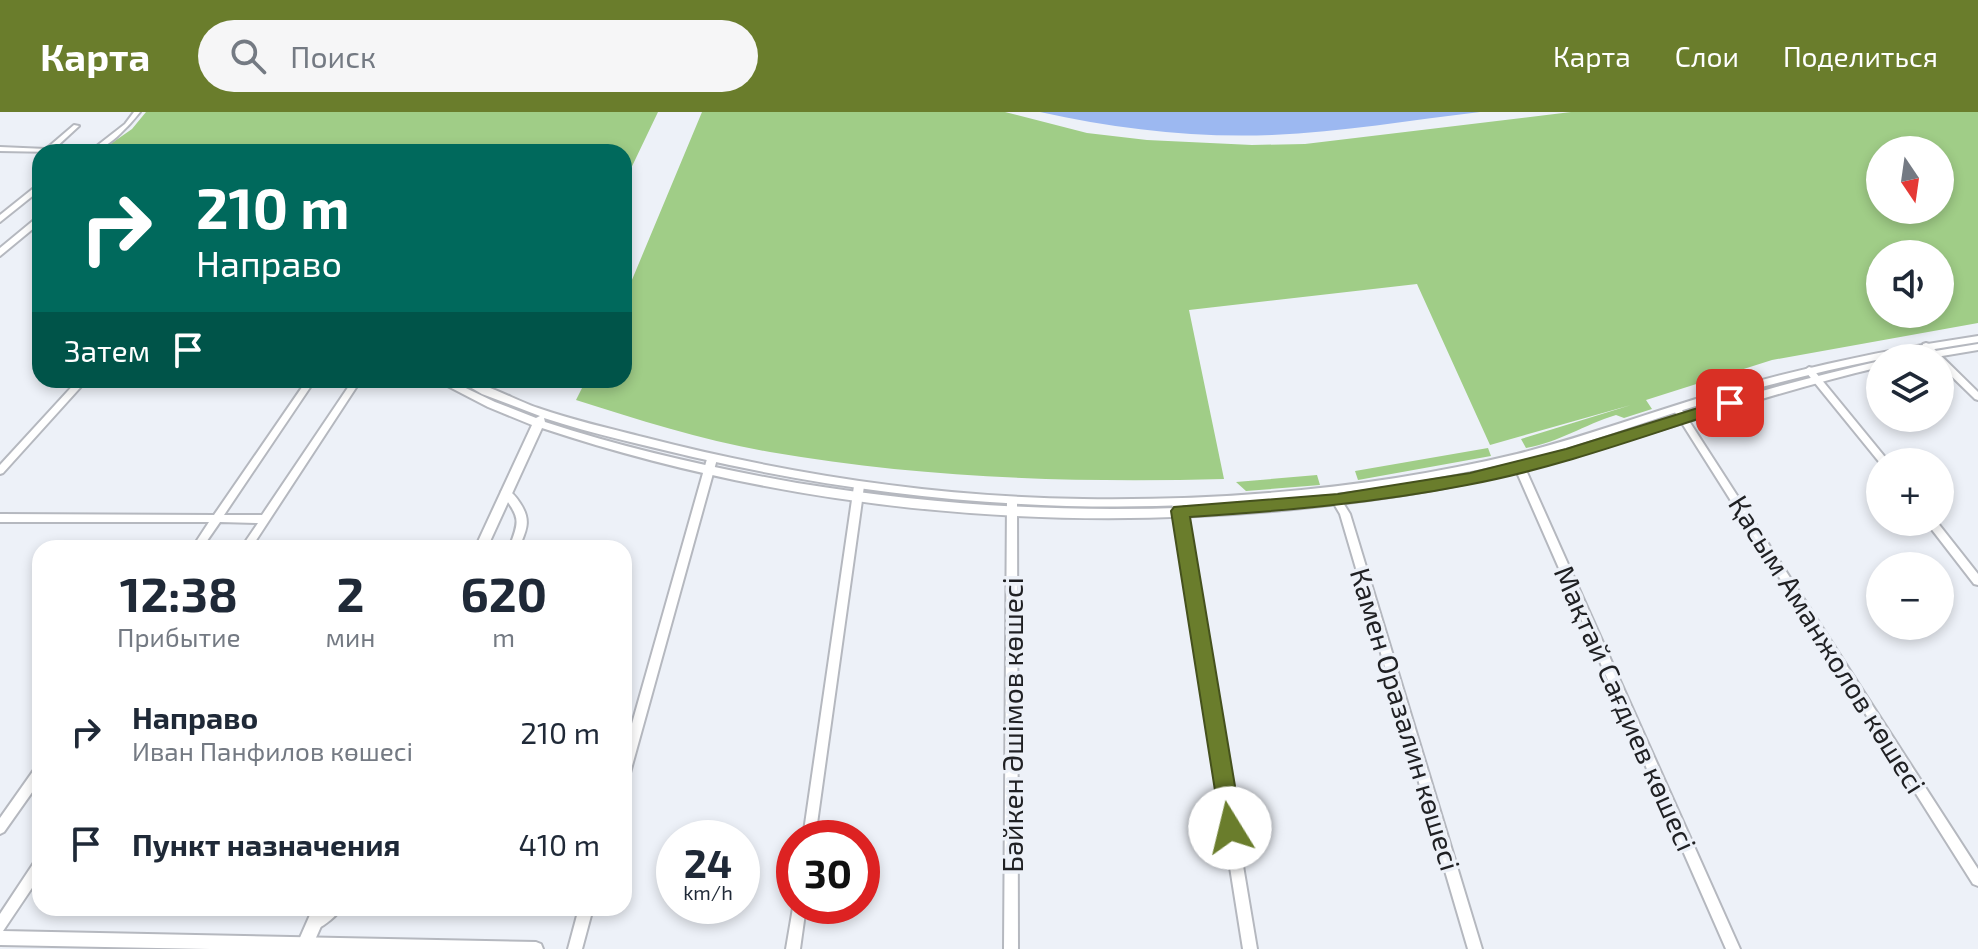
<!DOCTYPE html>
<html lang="ru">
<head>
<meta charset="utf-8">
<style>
  :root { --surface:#fff; --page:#f6f6f7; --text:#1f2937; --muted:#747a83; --accent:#6a7d2c }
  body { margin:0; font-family:"Exo 2",sans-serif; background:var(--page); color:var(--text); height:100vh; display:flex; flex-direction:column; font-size:30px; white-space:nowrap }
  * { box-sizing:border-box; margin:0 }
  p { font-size:26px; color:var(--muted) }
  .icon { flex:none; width:44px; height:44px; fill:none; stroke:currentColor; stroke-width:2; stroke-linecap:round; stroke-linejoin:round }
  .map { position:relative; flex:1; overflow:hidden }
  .sheet { position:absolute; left:32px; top:428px; width:600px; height:376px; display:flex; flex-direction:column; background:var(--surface); border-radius:24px; box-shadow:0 4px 12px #0003 }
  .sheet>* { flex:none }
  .top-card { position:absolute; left:32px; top:32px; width:600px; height:244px; border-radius:24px; box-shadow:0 4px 12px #0003; background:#00695c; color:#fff; overflow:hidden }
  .needle { width:52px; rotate:167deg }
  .controls { position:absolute; left:1866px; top:24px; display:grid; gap:16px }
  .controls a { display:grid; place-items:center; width:88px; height:88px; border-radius:50%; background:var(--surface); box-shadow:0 4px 12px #0003; font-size:40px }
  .speed { position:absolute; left:656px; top:708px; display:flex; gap:16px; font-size:40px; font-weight:700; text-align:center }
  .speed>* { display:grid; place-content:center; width:104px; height:104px; border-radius:50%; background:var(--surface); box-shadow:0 4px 12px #0003; line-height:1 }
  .speed small { font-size:20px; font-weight:400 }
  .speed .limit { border:12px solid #d22; background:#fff; color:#111 }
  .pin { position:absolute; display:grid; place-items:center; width:68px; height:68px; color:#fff; margin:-34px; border-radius:16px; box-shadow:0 4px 12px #0006 }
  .me { position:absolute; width:88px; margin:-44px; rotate:351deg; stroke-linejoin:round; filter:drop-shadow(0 0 6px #0008) }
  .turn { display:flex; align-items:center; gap:28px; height:168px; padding:0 32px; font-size:36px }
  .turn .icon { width:104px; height:104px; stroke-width:2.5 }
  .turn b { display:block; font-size:56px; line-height:68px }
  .then { display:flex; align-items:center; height:76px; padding:0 32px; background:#0003; gap:16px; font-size:30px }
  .eta { display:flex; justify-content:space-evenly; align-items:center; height:136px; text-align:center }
  .eta b { font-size:48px; font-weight:700; line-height:56px }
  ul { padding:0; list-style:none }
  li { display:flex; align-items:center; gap:24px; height:112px; padding:0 32px }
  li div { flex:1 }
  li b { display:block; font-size:30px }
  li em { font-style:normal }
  header { display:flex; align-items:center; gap:48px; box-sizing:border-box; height:112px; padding:0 40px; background:var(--accent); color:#fff }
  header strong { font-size:38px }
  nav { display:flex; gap:44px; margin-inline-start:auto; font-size:28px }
  .search { width:560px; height:72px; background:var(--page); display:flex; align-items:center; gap:20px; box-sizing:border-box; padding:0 28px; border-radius:44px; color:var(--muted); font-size:30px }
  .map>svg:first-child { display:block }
  .green { fill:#a0cd87; fill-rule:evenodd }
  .water { fill:#9cb8f1 }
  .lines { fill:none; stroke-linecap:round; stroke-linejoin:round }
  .minor-casing { stroke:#b5b8bf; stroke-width:4 }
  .tertiary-casing { stroke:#b5b8bf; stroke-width:4 }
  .minor { fill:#fff; fill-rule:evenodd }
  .tertiary { fill:#fff; fill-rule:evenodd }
  .route { fill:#6a7d2c; stroke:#45511d; stroke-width:2 }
  .labels { text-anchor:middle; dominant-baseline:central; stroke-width:7; stroke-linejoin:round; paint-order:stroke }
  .street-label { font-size:28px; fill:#202124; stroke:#edf1f8 }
</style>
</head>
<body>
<header>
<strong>Карта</strong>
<div class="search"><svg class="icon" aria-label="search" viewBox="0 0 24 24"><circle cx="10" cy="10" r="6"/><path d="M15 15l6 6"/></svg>Поиск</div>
<nav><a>Карта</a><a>Слои</a><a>Поделиться</a></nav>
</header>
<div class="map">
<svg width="1978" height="837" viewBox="0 0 1978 837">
  <rect width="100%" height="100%" fill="#edf1f8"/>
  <!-- green -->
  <path class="green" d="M146,0H658L624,71V40H99L132,17Z
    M702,0H1005L1087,21L1147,28L1252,33L1305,32L1571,0H1978V211L1772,248L1646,288L1652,297L1624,306L1616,303C1583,313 1560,330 1526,336L1521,327L1631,293L1490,333L1417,172L1189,198L1224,367C1071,371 921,366 770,340C705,329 639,308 576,288L586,268H624V187ZM1940,38V98H1880V38ZM1880,142H1940V202H1880Z
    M1488,336L1491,344L1358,368L1355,359Z
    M1317,363L1320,373L1246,379L1236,370Z"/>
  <!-- water -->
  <path class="water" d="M1040,0H1480C1411,8 1342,20 1272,23C1193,26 1117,17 1040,0Z"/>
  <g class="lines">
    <!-- minor casing -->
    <g class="minor-casing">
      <path id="minor" d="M134,0H140C130,13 105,40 89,40L125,12Z
        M74,13L79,14L53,38L55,40L0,39V35L46,37Z
        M1926,231L1929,232L1978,280V288L1975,287L1940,253V246H1933L1923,236V232Z
        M1809,255L1812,256L1889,350H1880V351L1806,260L1805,258Z
        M78,268H87L3,361L0,362V353Z
        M307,268H315L224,403H262L353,268H361L251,436H241L258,411L220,410L202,436H192L209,410H0V402L214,403Z
        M1677,294L1680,295L1978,757V774L1973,772L1673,297Z
        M712,344L717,347L630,661L628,665L624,666V640L707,347Z
        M1520,353L1525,356L1740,837H1726L1515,356Z
        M859,371L864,374L815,726H803L854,374Z
        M506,377C512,380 516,385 520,391C532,409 526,418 519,436H509C521,406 519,406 501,380Z
        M1332,377L1335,378L1350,402L1482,837H1468L1340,402L1327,380Z
        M1012,385L1017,388L1018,837H1004L1007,388Z
        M1177,387L1182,390L1257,837H1243L1172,390Z
        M1926,410H1937L1978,462V473L1974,472Z
        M40,654V669L4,720L0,722V706L36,655Z
        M40,747V764L3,819L536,830L541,832L543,837H210L0,833V802L35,749Z
        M794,790V794H806L800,837H786Z
        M324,796H341C337,804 325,813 317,817L312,815L310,810L312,805Z
        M579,796H593L582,837H568Z"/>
    </g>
    <!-- tertiary casing -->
    <g class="tertiary-casing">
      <path id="tertiary" d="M40,71V78L0,110V103Z
        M40,103V111L0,144V136Z
        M1978,224V230C1883,244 1791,265 1699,293C1636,312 1574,337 1509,351C1235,412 967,408 693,345C643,333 593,322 544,306L545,310C627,337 712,356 797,371C1021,408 1249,406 1471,362C1556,346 1639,317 1721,291C1774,275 1827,261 1880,249V255C1744,287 1613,338 1477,369C1426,381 1373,388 1321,394C1061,424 791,399 542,316L487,436H475L532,313L488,295L436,268H449L495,290L536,306L540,304L482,282L458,268C481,268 514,288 538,296C572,308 608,316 643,325C786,362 935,385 1083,387C1228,389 1376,376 1517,342C1585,325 1651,300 1719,280C1804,255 1890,237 1978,224Z
        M1978,232V238L1930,246H1906L1911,243Z
        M313,796H329L311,837H295Z"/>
    </g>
    <!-- minor -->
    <use href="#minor" class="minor"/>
    <!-- tertiary -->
    <use href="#tertiary" class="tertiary"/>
  </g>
  <!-- route -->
  <path class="route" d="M1730,286L1735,287V295C1647,323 1558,356 1467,373C1375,391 1283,399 1190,405L1242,716L1238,723L1230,726L1222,723L1171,399L1174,395L1338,382L1470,361L1566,337Z"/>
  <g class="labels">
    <!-- street labels -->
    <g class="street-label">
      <text transform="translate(1828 532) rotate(58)">Қасым Аманжолов көшесі</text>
      <text transform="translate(1626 596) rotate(66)">Мақтай Сағдиев көшесі</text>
      <text transform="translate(1406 607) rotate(73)">Камен Оразалин көшесі</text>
      <text transform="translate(1012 613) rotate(-90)">Бәйкен Әшімов көшесі</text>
    </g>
  </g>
</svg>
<div class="controls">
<a><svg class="needle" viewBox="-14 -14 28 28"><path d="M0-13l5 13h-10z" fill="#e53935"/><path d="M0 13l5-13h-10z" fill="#747a83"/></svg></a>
<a><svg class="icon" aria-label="sound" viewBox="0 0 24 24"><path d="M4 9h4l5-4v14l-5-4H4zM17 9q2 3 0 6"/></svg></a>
<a><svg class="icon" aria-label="layers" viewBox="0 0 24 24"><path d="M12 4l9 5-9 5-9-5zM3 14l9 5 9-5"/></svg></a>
<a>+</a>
<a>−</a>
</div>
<div class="speed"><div>24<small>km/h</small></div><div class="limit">30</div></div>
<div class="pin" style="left:1730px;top:291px;background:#d93025"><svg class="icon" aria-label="arrive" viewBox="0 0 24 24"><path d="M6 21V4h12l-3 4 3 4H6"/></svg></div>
<svg class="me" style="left:1230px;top:716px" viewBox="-20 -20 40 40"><circle r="19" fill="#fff"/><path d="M0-13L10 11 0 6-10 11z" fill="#6a7d2c"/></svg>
<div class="top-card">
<div class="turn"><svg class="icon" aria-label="right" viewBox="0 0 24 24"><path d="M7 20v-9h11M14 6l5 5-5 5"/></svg><div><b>210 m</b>Направо</div></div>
<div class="then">Затем<svg class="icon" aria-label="arrive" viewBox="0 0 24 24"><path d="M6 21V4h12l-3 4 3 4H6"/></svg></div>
</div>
<section class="sheet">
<div class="eta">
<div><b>12:38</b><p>Прибытие</p></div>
<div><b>2</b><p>мин</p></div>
<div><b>620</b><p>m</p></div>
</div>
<ul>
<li><svg class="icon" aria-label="right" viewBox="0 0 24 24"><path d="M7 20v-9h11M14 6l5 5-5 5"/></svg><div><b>Направо</b><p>Иван Панфилов көшесі</p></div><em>210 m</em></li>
<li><svg class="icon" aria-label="arrive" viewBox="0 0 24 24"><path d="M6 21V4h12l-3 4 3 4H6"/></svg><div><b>Пункт назначения</b></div><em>410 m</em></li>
</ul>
</section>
</div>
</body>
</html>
